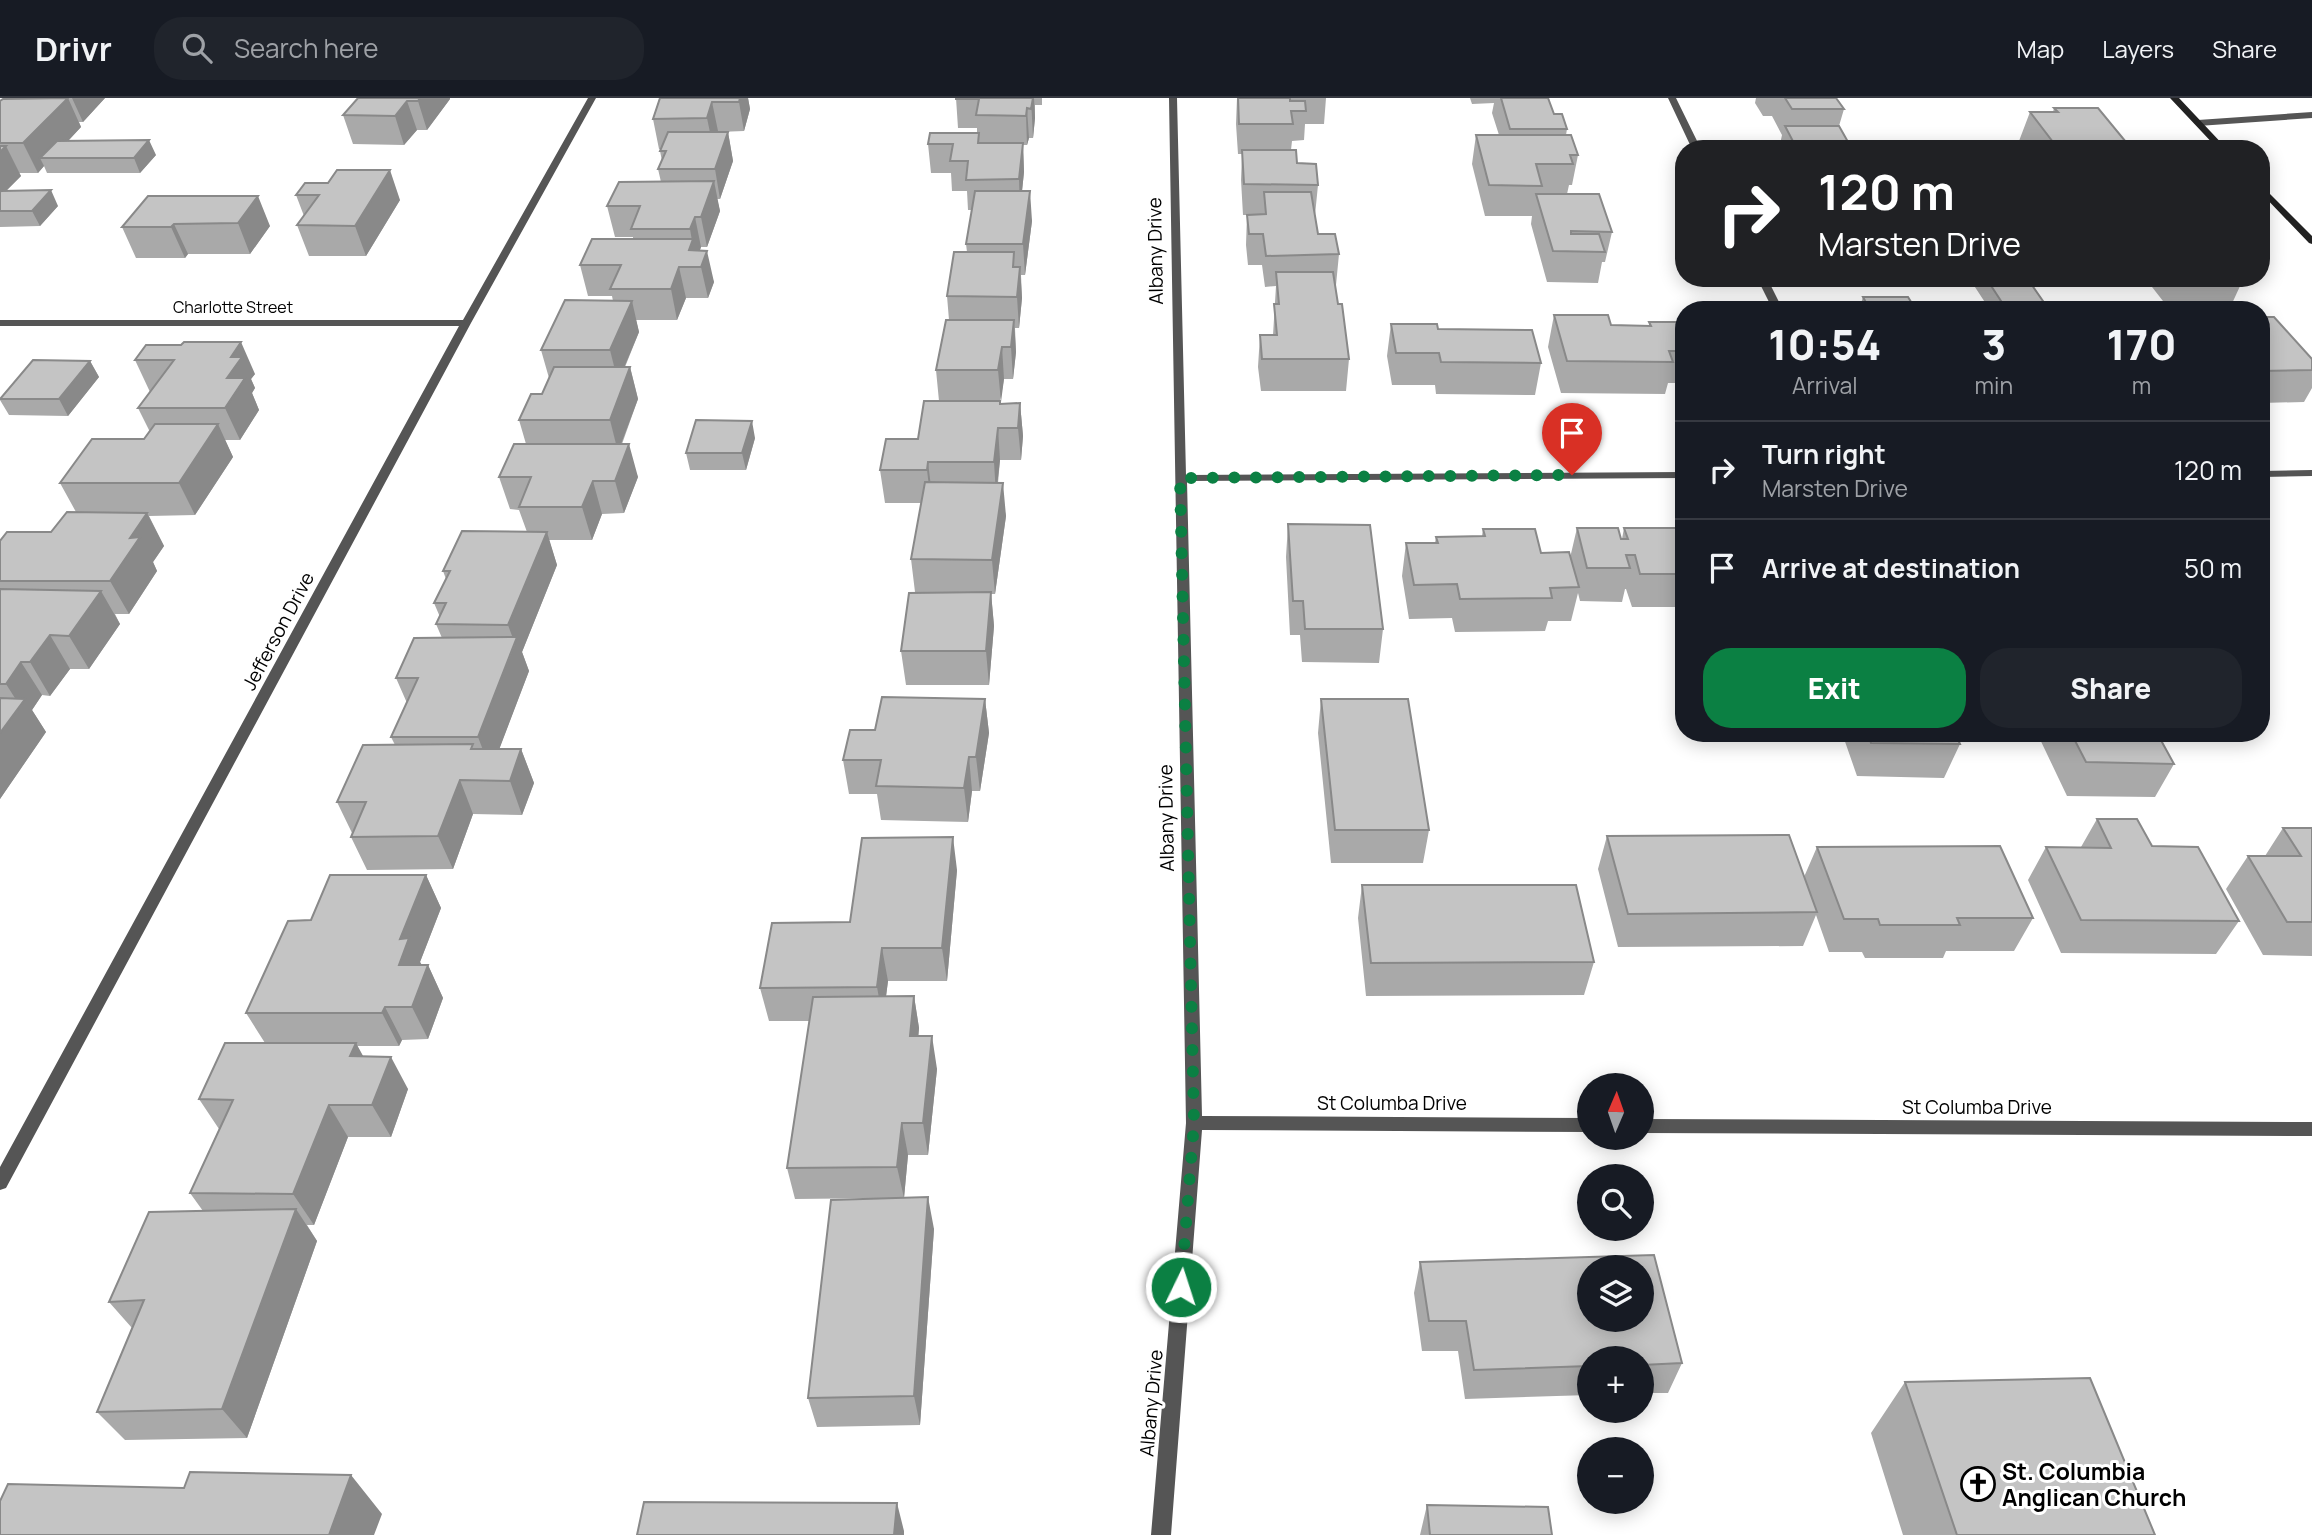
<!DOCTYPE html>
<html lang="en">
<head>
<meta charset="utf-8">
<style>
  :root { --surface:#171b24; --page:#20242c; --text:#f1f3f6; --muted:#9ea1a6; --line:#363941; --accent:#0b8043 }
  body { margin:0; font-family:Manrope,sans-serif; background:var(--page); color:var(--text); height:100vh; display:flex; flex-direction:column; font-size:26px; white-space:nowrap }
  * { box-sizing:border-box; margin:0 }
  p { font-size:23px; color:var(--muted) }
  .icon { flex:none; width:38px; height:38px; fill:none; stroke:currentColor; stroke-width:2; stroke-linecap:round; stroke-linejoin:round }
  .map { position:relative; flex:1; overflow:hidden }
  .details { position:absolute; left:1675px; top:203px; width:595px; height:441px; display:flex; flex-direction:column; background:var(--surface); border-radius:28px; box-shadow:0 4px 18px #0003 }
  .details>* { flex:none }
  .hud { position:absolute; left:1675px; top:42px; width:595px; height:147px; border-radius:28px; box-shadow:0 4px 18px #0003; background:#202124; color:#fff; overflow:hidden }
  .needle { width:46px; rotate:2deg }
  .tools { position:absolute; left:1577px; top:975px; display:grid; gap:14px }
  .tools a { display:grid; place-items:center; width:77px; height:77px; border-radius:50%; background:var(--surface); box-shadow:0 4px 18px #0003; font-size:35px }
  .pin { position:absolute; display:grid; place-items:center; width:60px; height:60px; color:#fff; margin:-72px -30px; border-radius:50% 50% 50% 0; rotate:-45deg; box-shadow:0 0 7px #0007 }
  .pin .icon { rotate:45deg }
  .me { position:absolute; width:77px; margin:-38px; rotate:4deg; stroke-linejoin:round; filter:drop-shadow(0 0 5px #0008) }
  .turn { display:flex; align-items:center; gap:24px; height:147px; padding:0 28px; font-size:32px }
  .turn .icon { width:91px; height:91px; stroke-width:2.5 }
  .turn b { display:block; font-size:49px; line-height:60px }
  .eta { display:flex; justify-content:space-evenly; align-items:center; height:119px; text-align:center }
  .eta b { font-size:42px; font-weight:800; line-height:49px }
  .cta { display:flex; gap:14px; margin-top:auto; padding:14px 28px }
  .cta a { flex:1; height:80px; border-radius:28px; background:var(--accent); color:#fff; font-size:28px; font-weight:800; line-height:80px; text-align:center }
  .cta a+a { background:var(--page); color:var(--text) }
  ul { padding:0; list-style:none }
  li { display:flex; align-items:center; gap:21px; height:98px; padding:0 28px; border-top:2px solid var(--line) }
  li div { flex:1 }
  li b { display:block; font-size:26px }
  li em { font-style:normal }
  header { display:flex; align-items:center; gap:42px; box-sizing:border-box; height:98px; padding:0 35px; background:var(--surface); border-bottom:2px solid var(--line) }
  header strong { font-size:33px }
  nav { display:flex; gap:38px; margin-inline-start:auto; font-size:24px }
  .search { width:490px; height:63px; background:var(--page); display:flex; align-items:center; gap:18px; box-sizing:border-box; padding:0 24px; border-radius:28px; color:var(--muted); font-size:26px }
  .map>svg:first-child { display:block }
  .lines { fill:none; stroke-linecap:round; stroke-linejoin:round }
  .street { fill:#555; fill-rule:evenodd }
  .secondary { fill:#222; fill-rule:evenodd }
  .wall { fill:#a9a9a9 }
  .shaded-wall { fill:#898989 }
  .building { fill:#c4c4c4; stroke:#898989; stroke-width:2; fill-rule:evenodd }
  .route { stroke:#0b8043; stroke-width:12; stroke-dasharray:0 21.6 }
  .labels { text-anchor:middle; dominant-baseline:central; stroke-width:6; stroke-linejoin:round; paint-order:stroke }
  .far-street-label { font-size:16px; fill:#000; stroke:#fff }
  .street-label { font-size:19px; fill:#000; stroke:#fff }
  .near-poi-label { font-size:23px; font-weight:bold; fill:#000; stroke:#fff; text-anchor:start }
</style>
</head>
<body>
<header>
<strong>Drivr</strong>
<div class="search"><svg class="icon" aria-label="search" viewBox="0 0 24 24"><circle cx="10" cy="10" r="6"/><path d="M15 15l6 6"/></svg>Search here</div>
<nav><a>Map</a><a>Layers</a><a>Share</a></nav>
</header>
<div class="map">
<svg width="2312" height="1437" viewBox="0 0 2312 1437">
  <rect width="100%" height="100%" fill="#fff"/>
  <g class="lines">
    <!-- street -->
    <path class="street" d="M588,0H596L471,225L6,1090L0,1092V1069L459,228H0V222H463Z
      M1169,0H1177L1186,377L1684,374V380L1187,383L1202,1018L1589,1020V1034L1202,1032L1171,1437H1151L1186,1025Z
      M1668,0H1676L1701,51H1692Z
      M2312,14V20L2198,28L2194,25L2198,22Z
      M1757,180H1767L1783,212H1773Z
      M2312,372V378L2261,379V373Z
      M1642,1021L2312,1024V1038L1642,1035Z"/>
    <!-- secondary -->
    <path class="secondary" d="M2170,0H2179L2227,51H2218Z
      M2261,87L2312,138V146L2309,145L2261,95Z"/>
  </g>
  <!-- wall -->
  <path class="wall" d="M18,0H105L83,24H79L81,29L69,42L156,57L140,75H47L44,68L38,75H19L21,78L6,93L58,108L40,128L0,129V3Z
    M358,0L450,1L427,32H417L404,47L353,46L343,17Z
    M660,0H748L750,11L744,33L718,34H728L733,63L720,101H717L720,113L707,149H701L700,152L714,184L708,200H686L677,222H636L639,234L625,269H630L638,301L622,346L638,379L624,415L602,416L592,442H549L557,467L522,554L529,573L499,651H521L534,685L522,717L473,716L453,771L367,772L351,739L352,735L337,704L395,647L391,639L407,605L396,580L442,540L436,526L440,519L434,505L446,481L443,473L527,434L519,412L510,411L499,379L526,346L519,322L542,296L549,280L541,252L613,203L612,198H588L580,167L633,141V139H615L607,108L661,84L658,71L662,63L660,53L661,51H659L653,21Z
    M956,0H1042V7H1035V20L1033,40H1029L1027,47H1023L1024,74L1022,93L1032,123L1025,177H1021L1022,200L1019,230H1015L1016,254L1013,281H1004L1000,304V306L1020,305L1023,338L1021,362H1000L998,385L1006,418L995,496H991L994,528L989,587H906L901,553L915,494L911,461L921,405H885L880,372L918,341L939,303L936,272L949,222L947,198L967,154L966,146L972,112H968L967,93H952L951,75H931L928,46L977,35V30H958Z
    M1237,0H1326L1324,26H1305L1304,42L1292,43L1291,52L1297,65L1318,87L1315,117L1318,136L1339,156L1336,187H1335L1338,206L1349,261L1346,293H1261L1258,269L1260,237H1273L1276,188L1265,189L1262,167H1248L1246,147L1247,117H1255H1243L1241,82L1242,56H1238L1236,26Z
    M1470,0H1548L1554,16L1567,31L1566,37L1578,57L1572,87H1569L1567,96L1612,134L1605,164H1602L1598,185L1547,184L1531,126L1532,118H1485L1472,66L1476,37H1499L1492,15L1494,5L1472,6Z
    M1756,0H1836L1844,11L1839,28L1852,51H1779L1782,37L1772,18H1763L1755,5Z
    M2054,10L2126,44L2123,51H2025L2019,43L2030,14H2053Z
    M305,85L400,102L366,158H309L297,127L304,118L296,97Z
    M148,98L270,128L250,156H188L185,160H136L122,129Z
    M1975,180H1986L2045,206L2043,212H1990L1973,186Z
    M2145,180H2236L2241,186L2229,212H2170Z
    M1863,199L1916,212H1859Z
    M1554,217L1611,227L1649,228V224L1684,225V285H1668L1665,296L1561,295L1548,249Z
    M2261,219L2312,261V290L2304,304L2261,305Z
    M1391,226L1438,231L1541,265L1535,297L1436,296L1435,287H1392L1387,258Z
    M146,247L255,276L251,281L255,290L252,295L259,312L240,342H225L233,359L195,417L149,418L164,448L153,464L157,473L129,516H115L120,526L89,571H70L50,598L42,597L32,612L46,634L0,701V443L51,434L76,414L60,385L144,341L150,334L138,310L150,294L135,262Z
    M90,263L99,279L68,318L9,317L0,302V300Z
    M755,340L746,372H690L686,355Z
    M1288,426L1383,531L1379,565L1302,564L1300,537H1290L1286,459Z
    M1577,430L1622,441L1624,430H1684V509H1632L1626,491H1625L1622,504L1580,503L1578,495L1571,523H1548L1545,533L1455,534L1452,520L1409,521L1402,478L1406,445H1435L1436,439L1482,438L1483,431L1541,455L1570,460Z
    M985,601L989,635L980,693H972L968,724L881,722L877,696H849L843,662L875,632Z
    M1321,601L1429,732L1423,765H1331L1318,635Z
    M1842,635H1955L1960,646L1944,680L1857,678Z
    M2037,635H2157L2174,666L2155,699L2067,698Z
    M2097,721L2152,748L2239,823L2216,856L2061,855L2028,782L2046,749H2081Z
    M2283,730H2312V858L2263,857L2226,791L2248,758H2265Z
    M1607,738L1804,779L1817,749L2033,820L2014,853H1946L1943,860H1865L1862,854H1829L1816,817L1803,848L1618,849L1598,771Z
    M957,772L947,883H888L886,898H914L919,930L918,938L937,971L928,1057H908L904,1100L934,1131L920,1327L817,1329L808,1300L886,1100L795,1101L787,1070L810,923H769L760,890L850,824Z
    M426,777L441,810L420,864L422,867H428L443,900L428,941L402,942L399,948H357L363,959L408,991L391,1039H348L314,1127H307L317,1143L247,1340L125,1342L97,1314L132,1230L109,1204L203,1113L190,1095L219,1031L199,1001L265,945L246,915L311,822Z
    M1362,787L1594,864L1584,897L1366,898L1358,820Z
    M1420,1164L1682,1265L1668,1295H1642V1260H1589V1297L1465,1301L1458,1253H1422L1414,1195Z
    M1905,1284L2155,1437H1903L1871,1335Z
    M1427,1407L1552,1437H1420Z"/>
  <!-- shaded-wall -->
  <path class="shaded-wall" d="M68,0L81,29L52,60H40L44,68L38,75L23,45Z
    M72,0H105L83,24Z
    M420,0H450V1L427,32L418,3Z
    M740,0H748L750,11L744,33L739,4Z
    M1031,0H1034L1035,20L1033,40Z
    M407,3L417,32L404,47L395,18Z
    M712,4L718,33L713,49L707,20Z
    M1027,10L1029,40L1027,47L1026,18Z
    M728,34L733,63L720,101L715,71Z
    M149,42L156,57L140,75L134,60Z
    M1023,45L1024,74L1020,112L1019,81Z
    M6,48L21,78L0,99V54Z
    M390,72L400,102L366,158L355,128Z
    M714,83L720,113L707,149L701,119Z
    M51,92L58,108L40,128L32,113Z
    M1030,93L1032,123L1025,177L1023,146Z
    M258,98L270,128L250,156L238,125Z
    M695,119L701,149L697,160L689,152L692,143L690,131Z
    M174,126L188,156L185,160L171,129Z
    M707,153L714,184L708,200L701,169Z
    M679,169L686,200L677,222L671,191Z
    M1020,169L1022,200L1019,230L1017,199Z
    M632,203L639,234L618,284L610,252Z
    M1014,222L1016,254L1013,281L1011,249Z
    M241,244L255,276L251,281L255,290L252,295L259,312L240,342L225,310L227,280L231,259Z
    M1002,249L1004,281L1001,304L998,272Z
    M90,263L99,279L68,318L59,301Z
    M630,269L638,301L618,354L610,322Z
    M1020,305L1023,338L1021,362L1018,330Z
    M752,323L755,340L746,372L742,355Z
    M218,326L233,359L195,417L179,385Z
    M998,330L1000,362L996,397L994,364Z
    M629,346L638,379L624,415L615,383Z
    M928,364L932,397L931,405L927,372Z
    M593,383L602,416L592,442L582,409Z
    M1003,385L1006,418L995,496L992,462Z
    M147,415L164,448L153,464L157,473L129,516L110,483L130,440Z
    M547,434L557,467L522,554L529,573L491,673L478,639L515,546L508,527Z
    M101,493L120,526L89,571L69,538Z
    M991,494L994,528L989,587L986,553Z
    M50,537L70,571L50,598L30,564Z
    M21,564L42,597L32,612L46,634L0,701V635L20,608L6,586Z
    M985,601L989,635L980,693L976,659Z
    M521,651L534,685L522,717L510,683Z
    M969,659L972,693L968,724L964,690Z
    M460,682L473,716L453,771L438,738Z
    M953,739L957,772L947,883L942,850Z
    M426,777L441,810L420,864L425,873L428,867L443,900L428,941L412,909L399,867L400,841Z
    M882,850L888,883L883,922L877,889Z
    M914,898L919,930L916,971L910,938Z
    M385,909L402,942L399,948L382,915Z
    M932,938L937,971L928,1057L923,1025Z
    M356,945L374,978L350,958Z
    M391,959L408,991L391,1039L372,1007Z
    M329,1007L348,1039L314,1127L293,1096Z
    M902,1025L908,1057L904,1100L897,1069Z
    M928,1099L934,1131L920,1327L914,1298Z
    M296,1111L317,1143L247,1340L222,1311Z
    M351,1377L382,1416L374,1437H329Z
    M897,1405L904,1433V1437H894Z"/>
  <!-- building -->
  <path class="building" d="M68,0L23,45H0V3L3,1Z
    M358,0H420L418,3H407L395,18L343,17Z
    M660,0H740L739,4H712L707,20L653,21Z
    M956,0H1033L1031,11L1027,10L1026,18L976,17L979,1H956Z
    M1238,0H1290V3H1305L1306,13H1291L1293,26H1239Z
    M1501,0H1548L1554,16H1562L1567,31H1510Z
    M1785,0H1836L1844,11H1792Z
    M2054,10H2098L2126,44H2053L2030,14H2058Z
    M1785,28H1839L1852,51H1797Z
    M668,34H728L715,71H658L666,53H660Z
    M930,35H979L978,45H1023L1019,81L966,82L968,63H950L953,46H928Z
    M1476,37H1571L1578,57H1570L1573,66H1536L1542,88L1489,87Z
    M149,42L134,60H40L57,43Z
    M0,48H6L0,54Z
    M1242,52H1296L1297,65L1316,66L1318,87L1244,86Z
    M337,72H390L355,128L297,127L319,97H296L305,85H328Z
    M714,83L701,119H695L690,131H631L640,108H607L619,84Z
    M51,92L32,113H0V94L1,93Z
    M975,93H1030L1023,146H966Z
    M1264,94H1311L1318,136H1335L1339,156L1266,158L1263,136H1249L1247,117L1266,116Z
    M1536,96H1599L1612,134L1571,133V136H1599L1605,154L1553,153Z
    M148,98H258L238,125L174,126L171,129H122Z
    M592,141H693L689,152L707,153L701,169H679L671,191H610L621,167H580Z
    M954,154H1014L1013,169H1020L1017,199L947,198Z
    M1276,174H1333L1338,206H1342L1349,261H1262L1260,237H1277L1274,206H1279Z
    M1986,180H2027L2045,206H2003Z
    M2185,180H2236L2241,186H2190Z
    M1863,199H1908L1916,212H1870Z
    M565,202L632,203L610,252H541Z
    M1995,206H2034L2038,212H2000Z
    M1554,217H1608L1611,227L1651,228L1649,224H1683L1684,253H1669L1673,264L1567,263Z
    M2261,219H2274L2312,261V272L2261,273Z
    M946,222H1014L1011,249H1002L998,272H936Z
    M1391,226H1437L1438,231L1532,232L1541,265L1441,264L1439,255H1396Z
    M184,244H241L231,259H242L227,280H245L225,310H138L174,262H135L146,247H181Z
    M33,262L90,263L59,301H0Z
    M554,269H630L610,322H519L531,296H542Z
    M924,303H1000V306L1020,305L1018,330H998L994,364H928L927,372H880L886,341H918Z
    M696,322L752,323L742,355H686Z
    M155,326H218L179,385H60L92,341H144Z
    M514,346H629L615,383H593L582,409H519L531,379H499Z
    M925,384L1003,385L992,462L911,461Z
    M67,414L147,415L130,440L140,439L110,483H0V443L7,434H51Z
    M1288,426L1370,427L1383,531H1305L1303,503H1293Z
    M1577,430H1618L1621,441H1628L1624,430H1684V476H1640L1635,457H1626L1630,470H1587Z
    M1483,431H1535L1541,455L1569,454L1579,489L1550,490L1552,500L1460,501L1457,486L1414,487L1406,445H1438L1436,439L1485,438Z
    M462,433L547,434L508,527L436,526L446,505H434L450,473H443Z
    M0,491L101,493L69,538L50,537L30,564H21L6,586H0Z
    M991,494L986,553H901L909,495Z
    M517,539L478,639H391L418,580H396L414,540Z
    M882,599L985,601L976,659H969L964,690L876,688L881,662H843L850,632H875Z
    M0,600L25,601L0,635Z
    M1321,601H1408L1429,732H1335Z
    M1868,635H1955L1960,646L1871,645Z
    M2071,635H2157L2174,666L2086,664Z
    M473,646L471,651H521L510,683L460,682L438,738L351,739L366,704H337L363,647Z
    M2097,721H2137L2152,748L2198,749L2239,823L2081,822L2046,749L2111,750Z
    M2283,730H2312V824H2287L2248,758H2301Z
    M1789,737L1817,814L1628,816L1607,738Z
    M953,739L942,850H882L877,889L760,890L772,825L850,824L862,740Z
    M2000,748L2033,820H1957L1960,827H1880L1878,821H1844L1817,749Z
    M330,777H426L400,841L409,840L399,867H428L412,909H385L382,915H246L288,823L311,822Z
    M1362,787H1576L1594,864L1371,865Z
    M914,898L910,938H932L923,1025H902L897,1069L787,1070L813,899Z
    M225,945H356L350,958L391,959L372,1007H329L293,1096L190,1095L233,1002L199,1001Z
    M928,1099L914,1298L808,1300L831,1102Z
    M296,1111L222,1311L97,1314L144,1202L109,1204L149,1114Z
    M1654,1157L1682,1265L1642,1267V1260H1589V1268L1474,1272L1466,1223H1429L1420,1164ZM1589,1169H1642V1222H1589Z
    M2090,1280L2155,1437H1957L1905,1284Z
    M190,1374L351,1377L329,1437H0V1403L8,1386L184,1390Z
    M644,1404L897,1405L894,1437H637Z
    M1427,1407L1548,1409L1552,1437H1430Z"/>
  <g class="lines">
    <!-- route -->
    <path class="route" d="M1181,1189L1194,1025L1180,380L1572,377"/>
  </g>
  <!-- icons -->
  <defs>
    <g id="church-ring" transform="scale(1.75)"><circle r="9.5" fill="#fff" stroke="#000" stroke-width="1.5"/><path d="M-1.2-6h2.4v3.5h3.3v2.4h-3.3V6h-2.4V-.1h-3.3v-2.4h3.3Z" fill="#000"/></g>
  </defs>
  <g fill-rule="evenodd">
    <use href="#church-ring" x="1978" y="1386"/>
  </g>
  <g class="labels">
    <!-- far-street labels -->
    <g class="far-street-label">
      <text x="233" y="209">Charlotte Street</text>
    </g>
    <!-- street labels -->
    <g class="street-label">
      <text transform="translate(1155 153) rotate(-91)">Albany Drive</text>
      <text transform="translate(278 533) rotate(-62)">Jefferson Drive</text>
      <text transform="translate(1166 720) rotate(-91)">Albany Drive</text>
      <text x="1392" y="1005">St Columba Drive</text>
      <text x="1977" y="1009">St Columba Drive</text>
      <text transform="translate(1151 1305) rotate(-85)">Albany Drive</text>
    </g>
    <!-- near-poi labels -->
    <g class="near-poi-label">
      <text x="2002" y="1373">St. Columbia<tspan x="2002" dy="26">Anglican Church</tspan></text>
    </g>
  </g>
</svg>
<div class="tools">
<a><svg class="needle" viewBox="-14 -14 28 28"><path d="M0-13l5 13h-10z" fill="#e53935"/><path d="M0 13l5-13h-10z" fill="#9ea1a6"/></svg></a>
<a><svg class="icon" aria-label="search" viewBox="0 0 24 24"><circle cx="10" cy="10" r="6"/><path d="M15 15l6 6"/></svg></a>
<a><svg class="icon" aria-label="layers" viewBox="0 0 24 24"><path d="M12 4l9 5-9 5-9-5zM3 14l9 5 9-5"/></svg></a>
<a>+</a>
<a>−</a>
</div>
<div class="pin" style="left:1572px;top:377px;background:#d93025"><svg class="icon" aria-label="arrive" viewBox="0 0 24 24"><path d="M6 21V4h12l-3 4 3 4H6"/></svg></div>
<svg class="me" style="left:1181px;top:1189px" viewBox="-20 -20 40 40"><circle r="17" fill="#0b8043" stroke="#fff" stroke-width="3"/><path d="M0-11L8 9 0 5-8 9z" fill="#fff"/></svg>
<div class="hud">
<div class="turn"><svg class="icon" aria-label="right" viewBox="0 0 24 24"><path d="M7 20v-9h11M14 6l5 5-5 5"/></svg><div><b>120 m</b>Marsten Drive</div></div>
</div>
<section class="details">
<div class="eta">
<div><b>10:54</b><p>Arrival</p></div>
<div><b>3</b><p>min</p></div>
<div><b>170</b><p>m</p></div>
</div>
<ul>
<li><svg class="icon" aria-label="right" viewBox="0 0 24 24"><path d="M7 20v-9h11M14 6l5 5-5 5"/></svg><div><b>Turn right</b><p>Marsten Drive</p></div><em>120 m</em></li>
<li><svg class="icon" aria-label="arrive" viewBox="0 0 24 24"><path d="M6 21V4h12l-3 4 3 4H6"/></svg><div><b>Arrive at destination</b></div><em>50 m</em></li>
</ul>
<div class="cta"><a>Exit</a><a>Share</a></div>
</section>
</div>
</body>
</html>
